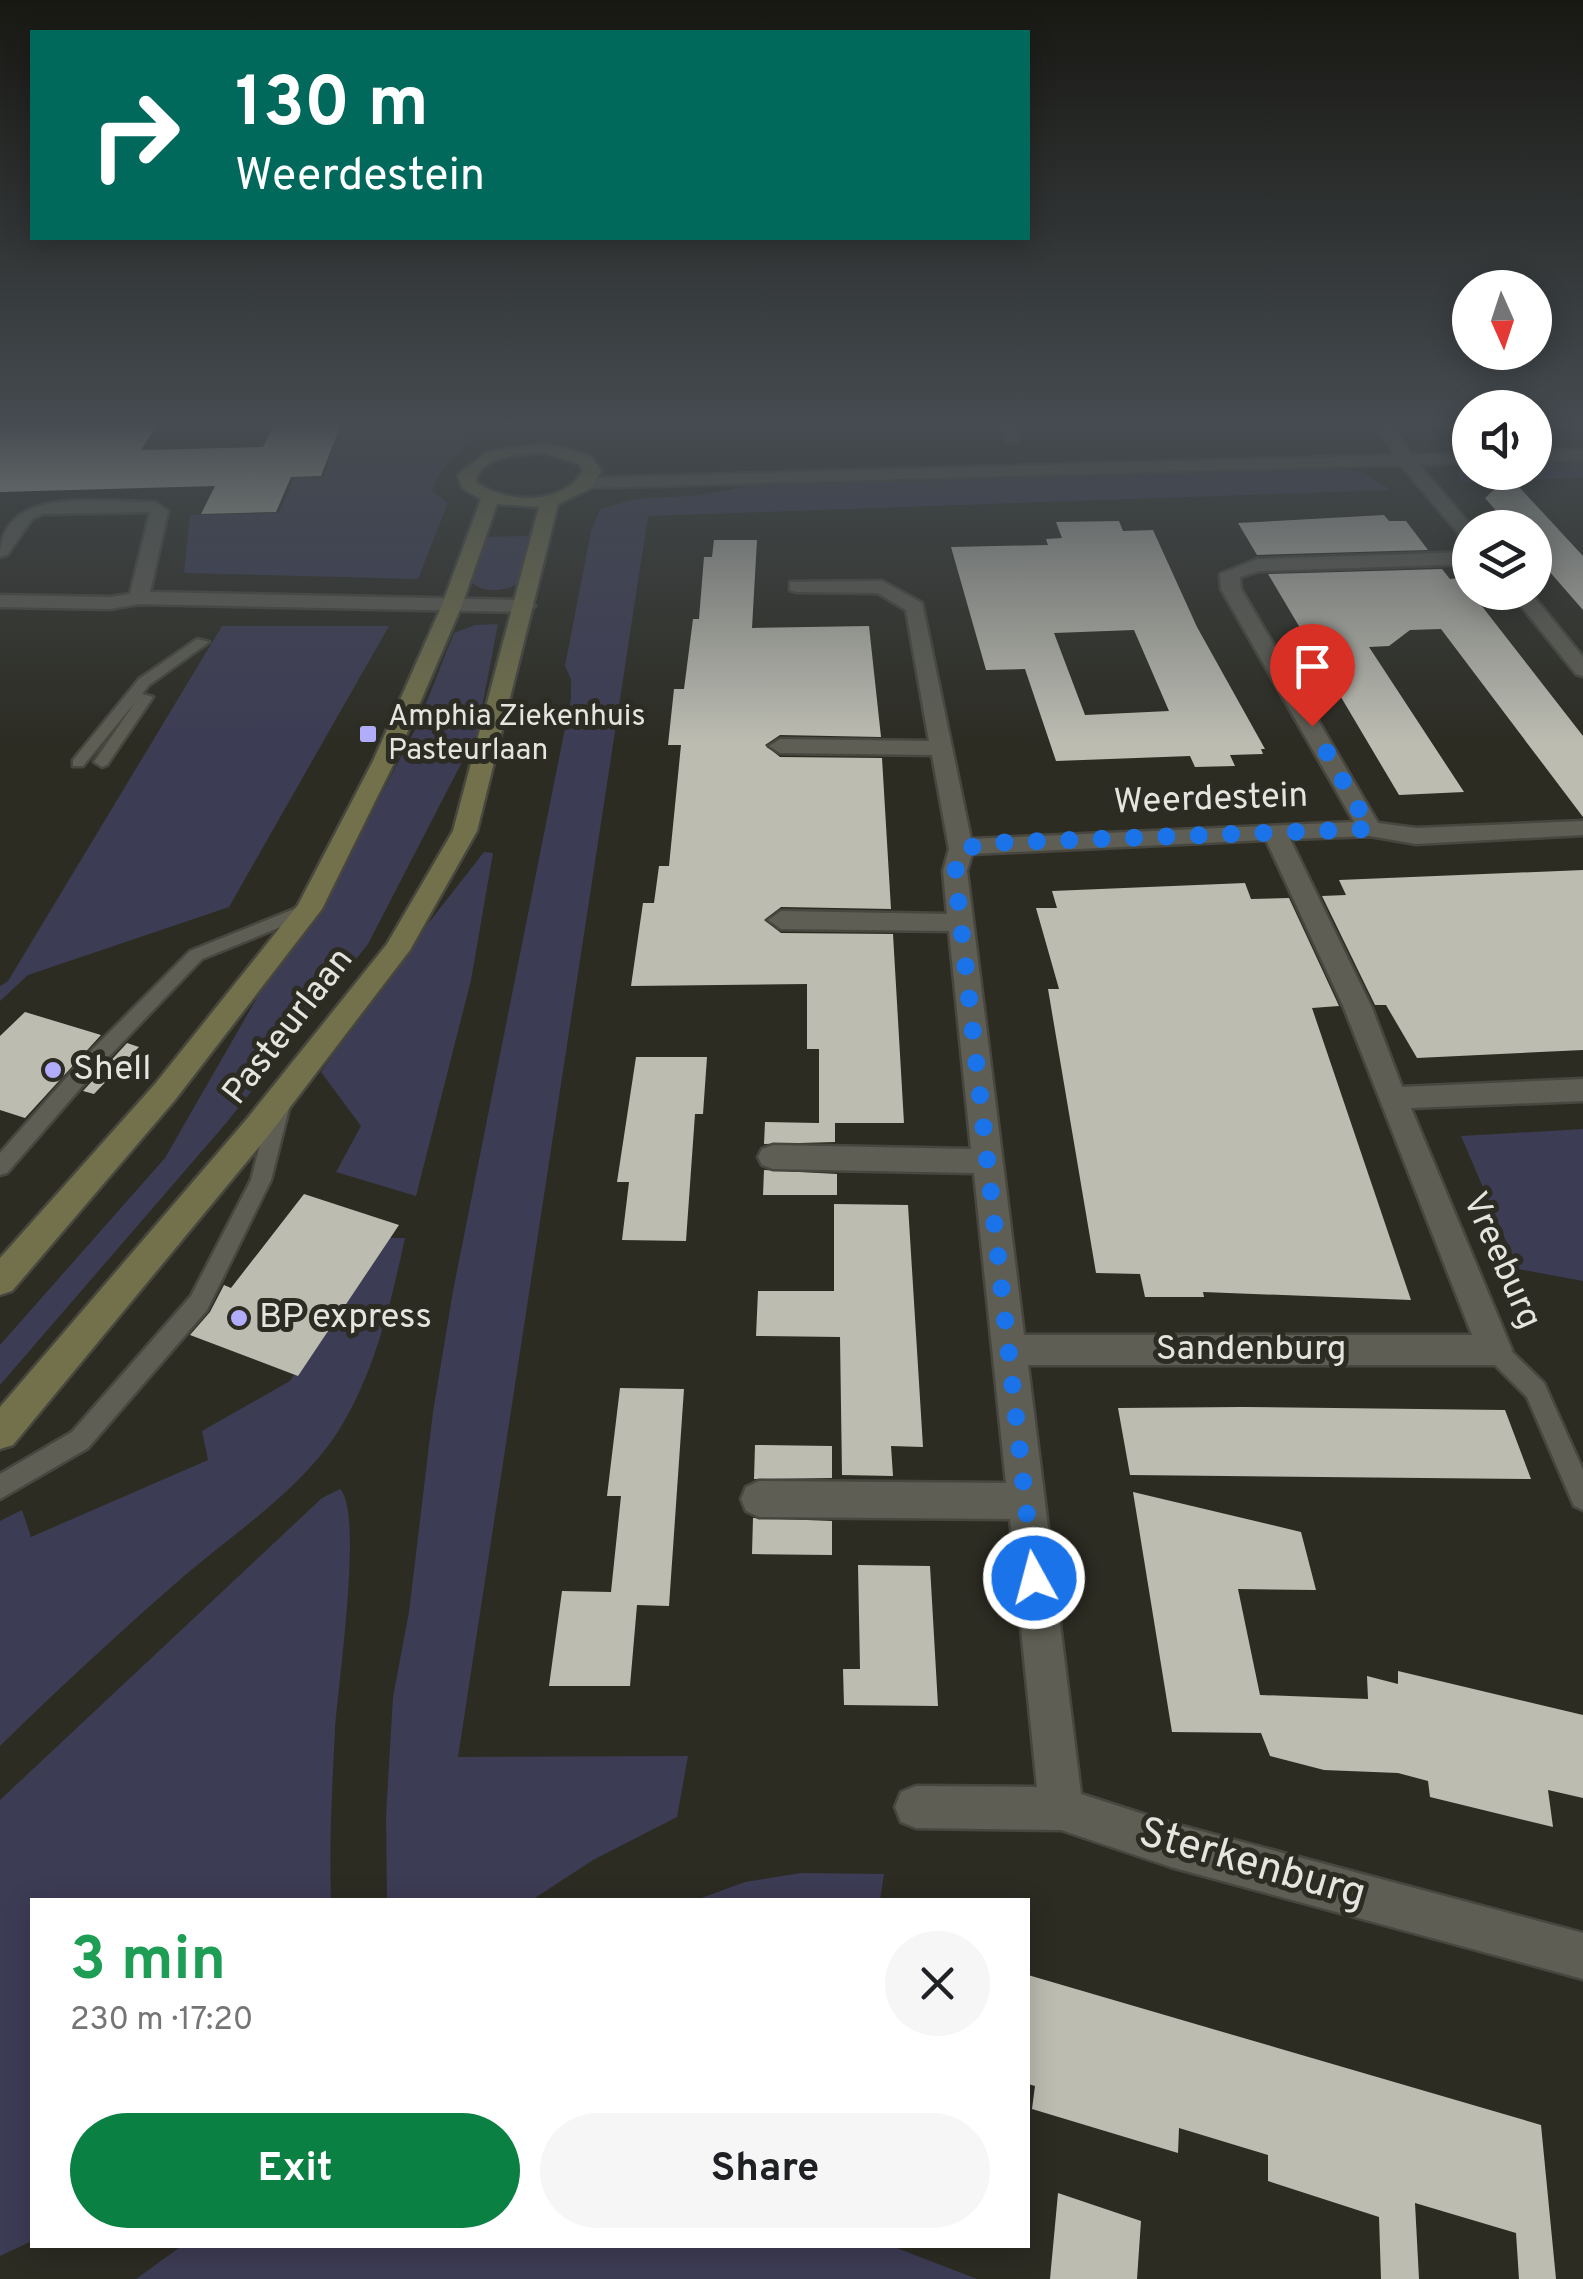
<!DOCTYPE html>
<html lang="en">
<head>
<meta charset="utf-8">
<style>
  :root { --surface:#fff; --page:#f6f6f6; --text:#202124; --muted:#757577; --accent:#0b8043 }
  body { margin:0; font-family:Overpass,sans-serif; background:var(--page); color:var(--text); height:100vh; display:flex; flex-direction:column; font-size:38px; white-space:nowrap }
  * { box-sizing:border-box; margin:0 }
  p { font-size:32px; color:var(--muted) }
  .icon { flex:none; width:55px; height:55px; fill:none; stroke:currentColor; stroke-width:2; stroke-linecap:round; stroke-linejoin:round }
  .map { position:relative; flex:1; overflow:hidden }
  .side { position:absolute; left:30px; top:1898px; width:1000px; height:350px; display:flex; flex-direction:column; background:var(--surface); border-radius:0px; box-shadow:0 5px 25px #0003 }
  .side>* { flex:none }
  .hud { position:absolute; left:30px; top:30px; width:1000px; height:210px; border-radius:0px; box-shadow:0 5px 25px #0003; background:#00695c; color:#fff; overflow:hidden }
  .needle { width:65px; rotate:177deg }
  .controls { position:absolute; left:1452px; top:270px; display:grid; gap:20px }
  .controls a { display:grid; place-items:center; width:100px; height:100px; border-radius:50%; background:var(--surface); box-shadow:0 5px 25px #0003; font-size:50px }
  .pin { position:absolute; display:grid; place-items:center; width:85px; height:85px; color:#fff; margin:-102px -42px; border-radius:50% 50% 50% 0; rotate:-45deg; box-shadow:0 0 10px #0007 }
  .pin .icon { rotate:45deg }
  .me { position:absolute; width:110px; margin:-55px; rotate:353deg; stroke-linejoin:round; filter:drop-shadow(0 0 8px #0008) }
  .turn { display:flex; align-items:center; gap:35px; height:210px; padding:0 40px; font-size:45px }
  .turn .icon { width:130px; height:130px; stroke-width:2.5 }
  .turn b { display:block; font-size:70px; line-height:85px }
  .round { display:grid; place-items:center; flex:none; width:105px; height:105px; border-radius:52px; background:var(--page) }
  .headline { display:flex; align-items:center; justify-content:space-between; height:170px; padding:0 40px }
  h1 { font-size:60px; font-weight:700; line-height:75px; color:#1e9e55 }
  .primary-button { display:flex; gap:20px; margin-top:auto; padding:20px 40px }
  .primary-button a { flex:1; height:115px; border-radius:60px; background:var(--accent); color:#fff; font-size:40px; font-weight:700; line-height:115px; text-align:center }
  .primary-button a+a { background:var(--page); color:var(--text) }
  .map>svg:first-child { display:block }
  .green { fill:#3d3c55 }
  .building { fill:#bcbcb1; fill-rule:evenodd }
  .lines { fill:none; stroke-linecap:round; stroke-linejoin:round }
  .service-casing { stroke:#47473f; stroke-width:5 }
  .minor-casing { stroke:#47473f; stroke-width:5 }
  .tertiary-casing { stroke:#47473f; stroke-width:5 }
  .secondary-casing { stroke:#47473f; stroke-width:5 }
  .service { fill:#5e5e54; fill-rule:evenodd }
  .minor { fill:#5e5e54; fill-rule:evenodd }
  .tertiary { fill:#5e5e54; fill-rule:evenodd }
  .secondary { fill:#72714c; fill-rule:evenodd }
  .route { stroke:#1a73e8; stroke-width:18; stroke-dasharray:0 32.4 }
  .poi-dot { fill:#b1adfa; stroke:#2c2c23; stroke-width:4 }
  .labels { text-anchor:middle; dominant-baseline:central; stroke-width:10; stroke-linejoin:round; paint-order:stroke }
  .far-poi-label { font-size:30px; fill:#e5e5df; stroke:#2c2c23; text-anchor:start }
  .street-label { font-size:35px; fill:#e5e5df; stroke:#2c2c23 }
  .poi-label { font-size:35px; fill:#e5e5df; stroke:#2c2c23; text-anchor:start }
  .near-street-label { font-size:42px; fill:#e5e5df; stroke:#2c2c23 }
</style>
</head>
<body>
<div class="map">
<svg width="1583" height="2279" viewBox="0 0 1583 2279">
  <rect width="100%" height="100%" fill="#2c2c23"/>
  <!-- green -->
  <path class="green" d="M343,424H474C466,459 440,459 432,491L448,503L418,579L184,573L190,515L279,513L294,478L323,477Z
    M1583,460V478L1462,482L1458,476L1461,467L1467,464L1470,472H1535V461Z
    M1313,468L1362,471L1390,490L648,516L458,1757L688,1756L677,1817L593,1860L532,1900H387L386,1816L393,1697L409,1612L433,1412L453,1291L571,698V679L565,666L591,531L600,509L635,499L701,495L751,485Z
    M536,536L524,581C508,590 488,595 472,583L485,537Z
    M498,624L477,733L368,944L227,1122L0,1385V1345L165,1158L262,989L351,852L417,726L454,633L475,625Z
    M222,626H389L229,907L28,975L0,1001V986L8,981Z
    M484,852L493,853L471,980L416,1196L336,1172L361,1126L321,1072L412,944Z
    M1583,1129V1281L1518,1269L1461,1136Z
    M389,1238H405C391,1302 376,1368 342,1425C306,1486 237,1531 184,1576C121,1631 59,1688 0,1746V1521L22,1510L31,1537L208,1460L202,1431L290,1381Z
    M340,1489C364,1512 337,1692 335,1731C332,1788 329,1844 331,1900H32V2241L0,2256V1800L322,1498Z
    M801,1873L884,1874L880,1900H696L745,1882Z
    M183,2245H889L977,2279H136Z"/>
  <!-- building -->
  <path class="building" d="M0,424H158L141,450L263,447L274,424H341L321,476L291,477L276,512L201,514L215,486L0,492Z
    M1509,476L1583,556V610L1535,555V528H1511L1485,498Z
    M1384,515L1389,521H1406L1428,550L1257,555L1238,523Z
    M1119,521L1123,531L1153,530L1197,627L1265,749H1261L1263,754L1230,755L1235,766L1195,767L1190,756L1056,761L1025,669L986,670L951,547L1048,545L1046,539L1062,538L1056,522ZM1134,630L1169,711L1085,715L1054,633Z
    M714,540H757L752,628L869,626L881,737L780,735L765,745L780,757L882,758L891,909L781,907L764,920L781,933L893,934L904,1123H821H835V1142L764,1144L765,1122L819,1123V1049H807V984L631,986L643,903H654L659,866H669L681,745H668L674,689H684L693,619H699L704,557H712Z
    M1442,569L1450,579L1460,578L1583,736V817L1441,629L1410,630L1389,646L1369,647L1464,792L1399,795L1268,574Z
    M1583,870V1050L1417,1058L1386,1005H1375L1322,896L1346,895L1339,880Z
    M1245,883L1251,899L1289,898L1339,1006L1312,1008L1411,1300L1203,1292L1204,1297H1145L1140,1274L1096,1273L1048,989H1059L1036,908H1057L1052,891Z
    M25,1012L101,1035L25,1118L0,1110V1036Z
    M127,1043L139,1047L94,1094L83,1091Z
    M636,1057H707L703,1114H695L686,1241L622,1240L629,1182H617Z
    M764,1170L837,1174V1195H763Z
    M304,1194L399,1225L298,1376L190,1335L210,1312L224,1285L231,1288Z
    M834,1204L908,1205L923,1447L891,1446L893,1476L842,1475L840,1337L756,1336L758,1291H834Z
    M620,1388L684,1389L669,1606L637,1605L630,1686H549L562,1591L611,1592L621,1496H607Z
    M1242,1407L1505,1410L1531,1479L1130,1475L1118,1408Z
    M755,1445L832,1446V1478L754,1479Z
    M1133,1492L1301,1532L1316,1590L1238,1589L1260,1695L1368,1699L1367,1676L1398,1684V1671L1583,1715V1798L1548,1790L1553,1827L1430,1797L1428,1781L1398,1773L1324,1770L1270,1756L1261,1733L1172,1732Z
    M753,1518L832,1521V1555L752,1554Z
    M858,1565L930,1566L938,1706L844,1705L843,1669H860Z
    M1028,1975L1541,2125L1556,2279H1519L1516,2233L1415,2203L1419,2279H1381L1379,2217L1268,2181V2155L1179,2128L1178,2153L1032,2109L1035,2086L1028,2084Z
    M1058,2193L1141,2221L1137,2279H1050Z"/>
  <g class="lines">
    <!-- service casing -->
    <g class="service-casing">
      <path id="service" d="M197,639L209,642L149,685L142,694L153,697L107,765L102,767L94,762L136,701L83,766H73V760L139,679Z
        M309,903L315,905V913L202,959L97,1069L7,1173L0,1175V1153L83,1059L190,951Z
        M281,1094L291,1101L271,1180L207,1310L88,1448L0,1499V1474L72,1432L191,1296L251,1180L271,1101Z
        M1495,1340L1503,1343L1544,1383L1583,1470V1510L1574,1506L1527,1397L1487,1357L1484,1350L1487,1343Z"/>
    </g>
    <!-- minor casing -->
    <g class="minor-casing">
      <path id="minor" d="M998,424H1014L1020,437L1018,441H1006Z
        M1309,424H1325L1326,425L1318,430Z
        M1376,424H1392L1414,459L1473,528H1470V541L1463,539L1400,464Z
        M155,502L168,511L150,592L525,600L535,606L525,612L139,604L110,609L0,607V595L110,597L130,594L150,512L42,514L32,519L7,555L0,557C0,483 104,503 155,502Z
        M1470,552V564L1259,571L1240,577L1241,589L1378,823L1416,828L1583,821V835L1416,844L1370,836L1290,839L1372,1008L1402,1087L1583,1079V1101L1411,1108L1512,1350L1507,1361L1495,1365H1028L1081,1794L1171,1823L1583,1933V1979L1171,1867L1061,1830L916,1828L901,1822L895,1807L901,1792L916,1786L1037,1787L1010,1519L759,1517L746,1511L741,1499L746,1487L759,1481L1006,1483L974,1173L773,1169L762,1165L758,1157L762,1149L773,1145L971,1149L949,931L781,929L768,920L781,911L947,914L943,871L949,849L932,755L780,753L769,746L780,739L929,741L906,610L878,593L797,592L790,590V582L882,581L922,603L971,839L1354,822L1221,589L1220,574L1257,559ZM1266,840L1344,1008L1472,1335H1024L967,871L972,854Z
        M1510,592H1530L1583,657V676L1576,674Z"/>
    </g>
    <!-- tertiary casing -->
    <g class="tertiary-casing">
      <path id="tertiary" d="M1583,450V460L1535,461V451Z
        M1470,453V463L587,488L578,483L587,478Z"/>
    </g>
    <!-- secondary casing -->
    <g class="secondary-casing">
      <path id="secondary" d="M546,443L591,456L601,471L591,488L558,504L477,831L410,950L268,1136L13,1445L0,1449V1407L246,1120L387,944L453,831L539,507L497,504L462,605L395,761L322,909L175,1100L12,1291L0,1295V1258L155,1084L298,905L373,761L442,605L481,499L462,488L458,475L487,452ZM545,453L579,464L583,471C563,506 506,504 476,482C480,454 523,454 545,453Z"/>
    </g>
    <!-- service -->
    <use href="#service" class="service"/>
    <!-- minor -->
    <use href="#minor" class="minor"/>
    <!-- tertiary -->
    <use href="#tertiary" class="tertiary"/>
    <!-- secondary -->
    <use href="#secondary" class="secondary"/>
  </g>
  <!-- sky -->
  <linearGradient id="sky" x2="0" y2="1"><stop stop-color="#181813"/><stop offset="0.57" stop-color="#454b50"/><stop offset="1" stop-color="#454b50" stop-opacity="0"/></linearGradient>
  <rect width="1583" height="743" fill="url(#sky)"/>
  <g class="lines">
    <!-- route -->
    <path class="route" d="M1034,1578L955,872L962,849L989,843L1370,829L1312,726"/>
  </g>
  <!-- markers -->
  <g class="poi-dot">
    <rect x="358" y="724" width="20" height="20" rx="5"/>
    <circle cx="53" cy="1070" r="10"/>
    <circle cx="239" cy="1318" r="10"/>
  </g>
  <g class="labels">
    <!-- far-poi labels -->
    <g class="far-poi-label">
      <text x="388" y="717">Amphia Ziekenhuis<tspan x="388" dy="34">Pasteurlaan</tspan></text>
    </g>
    <!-- street labels -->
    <g class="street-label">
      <text transform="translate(1211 800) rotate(-2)">Weerdestein</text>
      <text transform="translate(289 1027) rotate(-52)">Pasteurlaan</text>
      <text transform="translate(1501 1261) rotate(66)">Vreeburg</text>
      <text x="1251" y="1350">Sandenburg</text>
    </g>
    <!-- poi labels -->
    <g class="poi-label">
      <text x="73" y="1070">Shell</text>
      <text x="259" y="1318">BP express</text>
    </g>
    <!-- near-street labels -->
    <g class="near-street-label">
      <text transform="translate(1252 1865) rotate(16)">Sterkenburg</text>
    </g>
  </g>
</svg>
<div class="controls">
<a><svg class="needle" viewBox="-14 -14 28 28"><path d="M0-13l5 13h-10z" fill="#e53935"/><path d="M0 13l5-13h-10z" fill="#757577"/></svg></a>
<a><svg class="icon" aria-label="sound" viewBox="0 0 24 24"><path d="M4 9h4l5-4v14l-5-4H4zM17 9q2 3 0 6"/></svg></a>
<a><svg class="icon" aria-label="layers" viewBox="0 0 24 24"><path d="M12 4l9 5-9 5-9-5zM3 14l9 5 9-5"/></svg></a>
</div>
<div class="pin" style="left:1312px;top:726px;background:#d93025"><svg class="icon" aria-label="arrive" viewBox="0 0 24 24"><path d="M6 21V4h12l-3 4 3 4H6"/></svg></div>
<svg class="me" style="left:1034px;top:1578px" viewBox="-20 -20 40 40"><circle r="17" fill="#1a73e8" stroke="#fff" stroke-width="3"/><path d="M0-11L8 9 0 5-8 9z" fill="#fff"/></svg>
<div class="hud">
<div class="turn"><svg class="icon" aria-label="right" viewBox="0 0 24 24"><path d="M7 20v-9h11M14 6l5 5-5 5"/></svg><div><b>130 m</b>Weerdestein</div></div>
</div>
<section class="side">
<div class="headline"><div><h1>3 min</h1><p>230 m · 17:20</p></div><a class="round"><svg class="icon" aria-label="close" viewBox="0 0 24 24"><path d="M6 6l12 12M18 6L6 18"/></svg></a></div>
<div class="primary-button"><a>Exit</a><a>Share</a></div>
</section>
</div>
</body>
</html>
